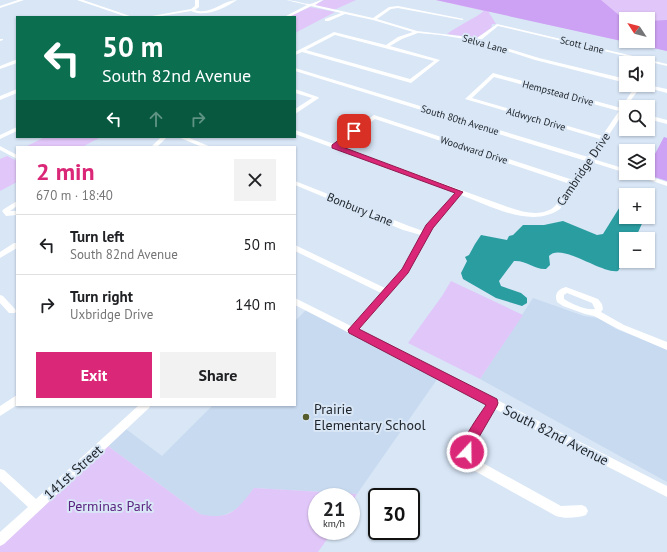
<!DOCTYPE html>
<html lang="en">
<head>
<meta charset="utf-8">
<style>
  :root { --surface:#fff; --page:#f2f2f2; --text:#202124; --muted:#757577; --line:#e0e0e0; --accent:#db2777 }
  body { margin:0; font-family:"PT Sans",sans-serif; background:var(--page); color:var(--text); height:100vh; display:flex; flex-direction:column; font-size:15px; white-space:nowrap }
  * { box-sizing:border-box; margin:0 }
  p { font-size:13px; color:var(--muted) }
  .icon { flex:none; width:22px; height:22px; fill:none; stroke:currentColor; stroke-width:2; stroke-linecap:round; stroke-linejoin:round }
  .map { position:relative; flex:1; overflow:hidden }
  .sheet { position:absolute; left:16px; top:146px; width:280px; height:260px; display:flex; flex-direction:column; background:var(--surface); border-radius:0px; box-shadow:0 1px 3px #0004 }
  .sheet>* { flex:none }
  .top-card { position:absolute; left:16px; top:16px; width:280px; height:122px; border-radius:0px; box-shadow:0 1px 3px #0004; background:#0b6e4f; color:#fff; overflow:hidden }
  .needle { width:26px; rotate:306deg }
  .controls { position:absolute; left:619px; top:12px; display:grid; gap:8px }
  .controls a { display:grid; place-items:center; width:36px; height:36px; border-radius:0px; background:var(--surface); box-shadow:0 1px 3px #0004; font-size:20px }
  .speed { position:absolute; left:308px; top:488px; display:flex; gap:8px; font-size:20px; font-weight:700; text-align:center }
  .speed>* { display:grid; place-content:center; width:52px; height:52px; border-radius:50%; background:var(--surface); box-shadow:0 1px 3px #0004; line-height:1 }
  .speed small { font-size:10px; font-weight:400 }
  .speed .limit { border:2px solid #111; border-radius:6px; background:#fff; color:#111 }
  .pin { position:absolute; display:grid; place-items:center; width:34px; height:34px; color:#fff; margin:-17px; border-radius:8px; box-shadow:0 2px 6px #0006 }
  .me { position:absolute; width:44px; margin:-22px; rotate:21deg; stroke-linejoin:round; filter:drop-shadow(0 0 3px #0008) }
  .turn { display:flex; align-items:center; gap:14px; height:84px; padding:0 20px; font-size:18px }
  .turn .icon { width:52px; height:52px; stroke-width:2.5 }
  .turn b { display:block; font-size:28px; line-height:34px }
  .lanes { display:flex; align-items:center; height:38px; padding:0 20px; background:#0003; justify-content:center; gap:20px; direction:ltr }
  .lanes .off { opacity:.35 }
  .round { display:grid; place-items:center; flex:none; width:42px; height:42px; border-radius:0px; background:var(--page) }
  .headline { display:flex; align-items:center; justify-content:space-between; height:68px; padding:0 20px }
  h1 { font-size:24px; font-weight:600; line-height:30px; color:var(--accent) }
  .action { display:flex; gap:8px; margin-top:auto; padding:8px 20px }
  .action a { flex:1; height:46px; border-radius:0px; background:var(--accent); color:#fff; font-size:16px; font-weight:600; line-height:46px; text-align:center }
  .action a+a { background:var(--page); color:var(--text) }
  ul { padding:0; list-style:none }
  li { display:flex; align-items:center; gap:12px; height:60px; padding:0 20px; border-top:1px solid var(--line) }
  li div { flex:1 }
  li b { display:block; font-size:15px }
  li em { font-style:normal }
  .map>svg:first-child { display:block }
  .built { fill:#c8daf0 }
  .green { fill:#e1c7f9; fill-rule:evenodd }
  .forest { fill:#cda1f3 }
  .water { fill:#2a9da1 }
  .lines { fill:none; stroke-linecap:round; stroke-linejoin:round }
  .minor { fill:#fff; fill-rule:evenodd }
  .route { fill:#db2777; stroke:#8e194d }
  .poi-dot { fill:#565c2b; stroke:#d8e6f6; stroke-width:1.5 }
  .labels { text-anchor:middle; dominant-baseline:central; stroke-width:4; stroke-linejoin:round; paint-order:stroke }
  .far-street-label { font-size:10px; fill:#1e2329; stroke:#d8e6f6 }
  .street-label { font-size:12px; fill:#1e2329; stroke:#d8e6f6 }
  .near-poi-label { font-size:14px; fill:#1e2329; stroke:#d8e6f6; text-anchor:start }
  .near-street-label { font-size:14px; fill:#1e2329; stroke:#d8e6f6 }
  .near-park-label { font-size:14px; fill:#5b2280; stroke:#d8e6f6 }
</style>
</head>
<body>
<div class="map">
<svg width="667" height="552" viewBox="0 0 667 552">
  <rect width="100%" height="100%" fill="#d8e6f6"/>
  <!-- built -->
  <path class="built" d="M533,298L584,316L598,318L616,329L667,349V482L480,379Z
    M306,310L438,378L357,494L254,488L245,502L235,510L222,516L211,517L200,514L108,446L126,429L162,456L213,405H295V321Z"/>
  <!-- green -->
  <path class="green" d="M324,0H356L334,10L313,5Z
    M436,0H667V51L488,11L496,24H492L491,28L477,38L447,34C459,25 472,20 484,11ZM626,19H648V41H626Z
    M310,7L335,12L295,33V17H288Z
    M45,137H101L82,147H25Z
    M7,156L17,161V182L0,191V159Z
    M451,281L523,315L480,379L408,343L442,296Z
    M108,446L200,514C230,521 237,510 254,488L357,494L351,504V497H317V531H333L318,552H0V545Z"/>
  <!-- forest -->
  <path class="forest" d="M436,0H601L620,16L635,19H626V41H648V21L667,20V51Z
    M664,137L667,138V181L645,174L648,173V167Z"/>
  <!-- water -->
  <path class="water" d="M640,189L651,191L654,194V199L648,211V195H627L631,190L636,191Z
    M626,197V217H645L635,239H626V258L618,271C601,274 561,242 549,256L550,265L546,269C535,270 526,260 514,261L499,281L501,286L521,293L527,298V303L522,306L496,298L463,279L461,273L467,261L465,257L469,255L475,244L481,235L507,240L509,236L513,235L523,225H544L563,221L597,235L603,234Z"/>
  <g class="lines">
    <!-- minor -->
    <path class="minor" d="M18,0H24L0,8V6Z
      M77,0H83L133,17H127Z
      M195,0H199V7L195,10C210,16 223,0 237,0C225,8 205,18 191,11L156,17H146L191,9L195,6Z
      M286,0C294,0 303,4 310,4C315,3 318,0 323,0L315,5L373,18L389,7L398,6L464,19L462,20L398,8L391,9L377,19L417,31L477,38L497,24L667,64V66L498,26L481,40L539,58L626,79V83L535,60L477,41L440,35L418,33L402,39L390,46L440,60L411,83L302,52L295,55V52L334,32L386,45L398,37L413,32L373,20L345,14L329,21H325V19L341,13L311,6L289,17H284L307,5ZM335,35L434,61L410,79L306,50Z
      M0,39H3V40L0,41Z
      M15,60H17V63L0,69V66Z
      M295,68L588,157L600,139L465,99L493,73L621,108L636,85H648L667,89V93L641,86L626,107V113L624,112L593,159L626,169V173L591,162L560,209C531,229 491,206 461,195L432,228L408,273L359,330L667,486V497L495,409L472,447L473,455L481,462L561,506L582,505L586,507L588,511L586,515C578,518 564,519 556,516L473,470C465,463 461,456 462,446L487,404L295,305V298L351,326L381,293L295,251V245L385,288L402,269L421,235L403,230L295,185V181L409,226L423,231L426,225L456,193L295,134V130L334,144L374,115L573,180L586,161L295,71ZM494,77L619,111L602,136L472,98ZM375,119L570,184C566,190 561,198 556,205C545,217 525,213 511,208L339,146Z
      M17,89V93L0,100V96Z
      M295,89L318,97L319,98L295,114V109L312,98L295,93Z
      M648,115L667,120V124L648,119Z
      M17,127V131L0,139V135Z
      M161,137H167L157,147H151Z
      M178,137H187L211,147H202Z
      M0,146L17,155V159L0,150Z
      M629,173H639L667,182V186Z
      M17,201V206L10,211H17V215L6,216L2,211L4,209Z
      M14,243H17V248L0,258V252Z
      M566,287L598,299L602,304L603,309L601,312L624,325L667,342V350L618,329L594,316L585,314L563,306L557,302C554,294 558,289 566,287ZM567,293L592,303L595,309C587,311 572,304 564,299V295Z
      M0,295L3,296L15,309L16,311L15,313H9L0,303Z
      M17,395V405L0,416V406Z
      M139,405H151L149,408L4,544L0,546V532L28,507L0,481V469L4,470L36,499Z"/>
  </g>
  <!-- route -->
  <path class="route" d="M352,130L358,131L340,146L463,192L433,228L408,273L359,329L497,399L498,403L497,406L475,444L471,456L467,458L462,456C457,444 479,416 486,405L349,333L348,330L402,269L426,225L455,193L332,148V145Z"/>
  <!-- markers -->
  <circle class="poi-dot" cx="306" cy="417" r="4"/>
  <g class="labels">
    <!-- far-street labels -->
    <g class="far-street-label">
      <text transform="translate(485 44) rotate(16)">Selva Lane</text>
      <text transform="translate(582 45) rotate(14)">Scott Lane</text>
      <text transform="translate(558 93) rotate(15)">Hempstead Drive</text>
      <text transform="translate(536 119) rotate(16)">Aldwych Drive</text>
      <text transform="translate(460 120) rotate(17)">South 80th Avenue</text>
      <text transform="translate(474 150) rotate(18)">Woodward Drive</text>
    </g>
    <!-- street labels -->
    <g class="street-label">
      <text transform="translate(583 169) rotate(-56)">Cambridge Drive</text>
      <text transform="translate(360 209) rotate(22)">Bonbury Lane</text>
    </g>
    <!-- near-poi labels -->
    <g class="near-poi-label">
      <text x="314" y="409">Prairie<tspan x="314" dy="16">Elementary School</tspan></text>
    </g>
    <!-- near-street labels -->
    <g class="near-street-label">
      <text transform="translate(556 435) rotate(27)">South 82nd Avenue</text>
      <text transform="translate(73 472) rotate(-42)">141st Street</text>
    </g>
    <!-- near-park labels -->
    <g class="near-park-label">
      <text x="110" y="506">Perminas Park</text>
    </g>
  </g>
</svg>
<div class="controls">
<a><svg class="needle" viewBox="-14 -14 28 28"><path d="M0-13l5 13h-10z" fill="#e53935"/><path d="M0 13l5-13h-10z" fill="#757577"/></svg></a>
<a><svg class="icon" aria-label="sound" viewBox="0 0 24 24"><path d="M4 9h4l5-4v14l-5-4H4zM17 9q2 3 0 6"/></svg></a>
<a><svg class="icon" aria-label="search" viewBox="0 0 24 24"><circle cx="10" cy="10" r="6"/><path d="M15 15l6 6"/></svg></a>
<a><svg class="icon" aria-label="layers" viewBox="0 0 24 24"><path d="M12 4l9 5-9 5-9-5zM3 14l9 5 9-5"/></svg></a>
<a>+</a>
<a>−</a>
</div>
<div class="speed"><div>21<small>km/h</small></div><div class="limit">30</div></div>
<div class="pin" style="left:354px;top:131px;background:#d93025"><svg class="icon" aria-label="arrive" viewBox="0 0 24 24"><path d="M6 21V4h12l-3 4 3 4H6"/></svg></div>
<svg class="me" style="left:467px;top:452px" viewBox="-20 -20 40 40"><circle r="17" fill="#db2777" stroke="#fff" stroke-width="3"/><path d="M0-11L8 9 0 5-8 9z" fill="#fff"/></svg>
<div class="top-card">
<div class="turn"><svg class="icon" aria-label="left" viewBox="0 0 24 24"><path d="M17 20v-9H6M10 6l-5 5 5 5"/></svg><div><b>50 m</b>South 82nd Avenue</div></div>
<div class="lanes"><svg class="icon" aria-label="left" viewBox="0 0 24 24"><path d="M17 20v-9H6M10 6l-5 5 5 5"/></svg><svg class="icon off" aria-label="ahead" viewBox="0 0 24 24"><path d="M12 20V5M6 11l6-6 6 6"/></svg><svg class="icon off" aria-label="right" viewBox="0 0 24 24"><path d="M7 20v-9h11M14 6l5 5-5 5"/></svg></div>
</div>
<section class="sheet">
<div class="headline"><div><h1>2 min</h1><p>670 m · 18:40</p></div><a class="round"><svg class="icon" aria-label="close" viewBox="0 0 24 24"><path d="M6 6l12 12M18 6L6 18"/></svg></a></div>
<ul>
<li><svg class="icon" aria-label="left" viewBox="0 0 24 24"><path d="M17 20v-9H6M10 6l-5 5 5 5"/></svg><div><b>Turn left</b><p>South 82nd Avenue</p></div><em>50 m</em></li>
<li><svg class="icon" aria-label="right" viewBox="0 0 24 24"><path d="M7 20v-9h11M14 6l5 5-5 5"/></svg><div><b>Turn right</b><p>Uxbridge Drive</p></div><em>140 m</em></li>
</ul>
<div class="action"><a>Exit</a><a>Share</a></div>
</section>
</div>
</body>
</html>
